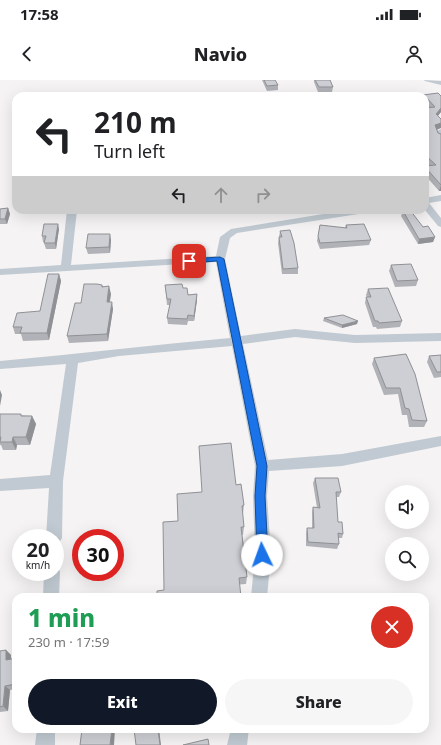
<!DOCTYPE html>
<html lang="en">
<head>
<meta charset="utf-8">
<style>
  :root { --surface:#fff; --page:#f6f6f6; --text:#202124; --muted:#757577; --accent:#111827 }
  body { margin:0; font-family:"Noto Sans",sans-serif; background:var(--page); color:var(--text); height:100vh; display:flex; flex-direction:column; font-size:15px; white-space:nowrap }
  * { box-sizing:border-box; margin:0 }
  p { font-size:13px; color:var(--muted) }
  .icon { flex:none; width:22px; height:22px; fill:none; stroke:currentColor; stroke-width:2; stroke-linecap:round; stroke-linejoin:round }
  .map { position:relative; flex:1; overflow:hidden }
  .side { position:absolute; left:12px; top:513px; width:417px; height:140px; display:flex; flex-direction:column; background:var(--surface); border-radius:12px; box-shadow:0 4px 16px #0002 }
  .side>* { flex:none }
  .top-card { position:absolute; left:12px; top:12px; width:417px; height:122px; border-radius:12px; box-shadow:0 4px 16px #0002; background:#fff; color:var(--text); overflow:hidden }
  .buttons { position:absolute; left:385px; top:405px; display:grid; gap:8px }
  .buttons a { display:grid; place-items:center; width:44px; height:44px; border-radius:50%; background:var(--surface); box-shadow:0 4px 16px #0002; font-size:20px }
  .speed { position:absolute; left:12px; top:449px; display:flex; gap:8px; font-size:20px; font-weight:700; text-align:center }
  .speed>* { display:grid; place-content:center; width:52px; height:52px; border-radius:50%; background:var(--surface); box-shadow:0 4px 16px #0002; line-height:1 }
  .speed small { font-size:10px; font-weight:400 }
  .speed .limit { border:6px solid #d22; background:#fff; color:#111 }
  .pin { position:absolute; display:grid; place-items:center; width:34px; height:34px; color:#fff; margin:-17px; border-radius:8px; box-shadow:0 2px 6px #0006 }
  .me { position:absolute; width:44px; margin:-22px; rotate:357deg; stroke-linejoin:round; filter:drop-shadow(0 0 3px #0008) }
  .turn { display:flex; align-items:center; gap:14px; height:84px; padding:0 16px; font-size:18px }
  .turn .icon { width:52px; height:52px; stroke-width:2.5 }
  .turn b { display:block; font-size:28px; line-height:34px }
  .lanes { display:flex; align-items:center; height:38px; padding:0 16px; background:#0003; justify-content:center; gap:20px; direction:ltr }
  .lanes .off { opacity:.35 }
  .round { display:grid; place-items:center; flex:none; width:42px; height:42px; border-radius:21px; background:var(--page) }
  .overview { display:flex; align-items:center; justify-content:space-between; height:68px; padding:0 16px }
  h1 { font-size:24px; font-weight:800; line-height:30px; color:#1e9e55 }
  .cta { display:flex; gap:8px; margin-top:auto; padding:8px 16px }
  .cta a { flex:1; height:46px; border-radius:24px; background:var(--accent); color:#fff; font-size:16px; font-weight:800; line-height:46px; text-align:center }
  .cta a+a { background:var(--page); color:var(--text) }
  .status { display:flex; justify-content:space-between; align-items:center; height:28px; padding:0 20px; background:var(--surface); direction:ltr }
  .status svg { height:11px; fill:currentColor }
  header { display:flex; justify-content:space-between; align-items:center; height:52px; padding:0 16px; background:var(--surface); font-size:18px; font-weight:800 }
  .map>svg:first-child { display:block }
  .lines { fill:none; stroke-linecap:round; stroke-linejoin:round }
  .street { fill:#c1cad2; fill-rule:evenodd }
  .wall { fill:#b0b2b7 }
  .shaded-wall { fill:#909195 }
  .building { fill:#cdcfd5; stroke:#909195 }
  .route { fill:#1a73e8; stroke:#114b97 }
</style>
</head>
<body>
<div class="status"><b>17:58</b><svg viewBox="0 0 49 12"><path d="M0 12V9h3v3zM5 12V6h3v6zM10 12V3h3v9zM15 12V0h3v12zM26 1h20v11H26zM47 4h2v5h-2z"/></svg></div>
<header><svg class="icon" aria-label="back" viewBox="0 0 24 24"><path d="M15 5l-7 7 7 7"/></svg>Navio<svg class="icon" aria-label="person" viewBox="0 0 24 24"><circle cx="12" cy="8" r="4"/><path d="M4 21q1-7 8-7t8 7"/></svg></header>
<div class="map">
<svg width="441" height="665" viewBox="0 0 441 665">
  <rect width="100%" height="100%" fill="#f5f3f3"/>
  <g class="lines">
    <!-- street -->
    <path class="street" d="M424,0L441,1V5L425,1Z
      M441,49V59H438L435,52Z
      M441,115V121L429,123L441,138V147L438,146L425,130V118Z
      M67,130H77L71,185L216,176L220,157L231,149L348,130H370L365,133L237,153L230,158L225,179L241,256L295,249L355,255L441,253V261L355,263L295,257L243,264L268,380L342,374L441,356V366L342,386L269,391L267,416L271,475L267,517H251L255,475L253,416L255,386L232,266L119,276L78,283L63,401L62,458L59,463L55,465V458H46L49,408L0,411V399L50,395L66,284L0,289V281C77,274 153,265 230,258L216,182L0,195V189L61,185Z
      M55,486L58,487L60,492L59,517H43L44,492H55Z
      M37,649H55V665H35Z
      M231,649H249L247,665H227Z"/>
  </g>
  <!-- wall -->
  <path class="wall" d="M262,0H275L278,5V10L267,11Z
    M314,0H330L333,7L332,12H318L314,2Z
    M423,15L441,16V32L438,36L437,50L438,53L441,54V111H439L425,95V87L428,86L425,82V28H429L425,24V16H422Z
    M8,128L10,134L7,144H0V129Z
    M403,131L435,157L433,162L418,164L401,136Z
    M320,145L345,148L346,145L371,160L369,165L320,169L317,161Z
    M59,149L56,169H46L44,163L45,162H43L42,156Z
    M280,151L298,188V194H282L278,163Z
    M111,160L110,173L88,174L86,168Z
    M391,185L418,200L416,206L395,207L389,191Z
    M59,194L61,201L49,260L23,261L21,254H15L13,247L40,231Z
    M102,205L111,214L110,222L113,229L108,261L69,263L67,256Z
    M165,205L183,208L188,215L197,214V220L194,241H188L187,245L168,244L167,238L170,225H167Z
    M368,209L402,241L400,247L377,249L376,247H373L365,223L366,217H367L366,215Z
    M324,238L357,244L342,248L323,241Z
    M406,274L427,341L424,347H409L407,335H402L398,314L384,315L372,284L374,278Z
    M441,275V297L434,298L427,282L429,276Z
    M0,334L32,336L36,344L30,365H17L16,370H3L1,365H0Z
    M315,398L341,412L339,417H336L338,442L343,454L342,458H338L339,464L337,469L306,466V453L307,448H312V432L313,427L317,428L313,403Z
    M236,405L244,425L243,433H242L244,447L243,455H242L247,497L246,504L164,510L202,412Z
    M6,570L11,575V579L16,578V609L10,610L8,631L0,632V571Z"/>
  <!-- shaded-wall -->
  <path class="shaded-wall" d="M441,28V32L434,40L436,34Z
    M441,43V48L434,51L435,45Z
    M441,105V111H439Z
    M8,128L10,134L7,144L5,139Z
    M58,144L59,149L56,169L55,163Z
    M110,154L111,160L110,173L109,167Z
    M435,157L433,162L418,164L419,159Z
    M59,194L61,201L49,260L47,253Z
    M109,206L111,214L108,229L107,222Z
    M197,214V220L194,241V236Z
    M112,222L113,229L108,261L107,254Z
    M358,241L357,244L342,248V245Z
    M0,310L2,315L0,326Z
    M32,336L36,344L30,365L26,357Z
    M13,357L17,365L16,370L12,362Z
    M6,570L11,575V585L6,580Z
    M5,606L10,610L8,631L3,626Z
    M112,649H115L114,665H110Z
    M158,649H159L161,665H160Z"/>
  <!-- building -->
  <path class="building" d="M264,0H275L278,5L267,6Z
    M315,0H330L333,7H319Z
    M438,13L441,16V28L436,34L441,39V43L435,45L438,53L441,54V105L425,87V86L436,85L425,75V28L435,27L425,16L423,15Z
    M8,128L5,139H0V129Z
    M405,130H410L423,147L428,146L435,157L419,159L403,131Z
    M44,144H58L55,163H44L46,156H42Z
    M364,144L371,160L320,163L318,156L320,145L347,148L346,145Z
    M290,150L294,163L298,188L283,189L279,157H282L280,151Z
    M88,154H110L109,167L86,168Z
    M411,184L418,200L397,201L391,185Z
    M48,194H59L47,253H20L22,247H13L17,233L40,231Z
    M84,204H97L102,205V207L109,206L107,222H112L107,254L67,256L75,223H81Z
    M182,204L183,208H187L188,215L197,214L194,236L188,235L187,239L167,238L171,219H167L165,205Z
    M388,208L402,241L379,243L378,241H375L366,217H371L368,209Z
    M343,235L358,241L342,245L324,238Z
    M406,274L415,294L427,341L412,340L409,329L405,328L400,308H386L374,278Z
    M441,275V292H437L429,276Z
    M0,334H21V336H32L26,357H13L12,362H0L1,357H0Z
    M231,363L236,405L241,404L244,425L242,426L244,447H241L247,497L239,498L241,517H157V511L164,510L163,442L178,441L177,414L202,412L199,366Z
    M315,398H338L341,412H336L338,442H342L343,454L338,453L339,464L308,462L307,448H314L313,427L320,428Z
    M6,570V580L16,578V604L5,606L3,626L0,627V571Z
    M82,649H112L110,665H80Z
    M134,649H158L160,665H136Z
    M208,659L209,665H183Z"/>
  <!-- route -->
  <path class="route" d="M220,177L224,179L267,386L265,416L268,475L266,479L262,480L259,479L257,475L255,416L257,386L217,181L189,183L186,181L189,179Z"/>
</svg>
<div class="buttons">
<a><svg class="icon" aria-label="sound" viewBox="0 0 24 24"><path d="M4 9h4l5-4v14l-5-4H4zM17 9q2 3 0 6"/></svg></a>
<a><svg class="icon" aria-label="search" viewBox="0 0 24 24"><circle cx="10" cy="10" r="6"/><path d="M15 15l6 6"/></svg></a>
</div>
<div class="speed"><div>20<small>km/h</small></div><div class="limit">30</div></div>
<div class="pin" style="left:189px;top:181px;background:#d93025"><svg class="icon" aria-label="arrive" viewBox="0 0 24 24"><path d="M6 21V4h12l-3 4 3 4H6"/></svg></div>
<svg class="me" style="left:262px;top:475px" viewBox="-20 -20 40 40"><circle r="19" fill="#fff"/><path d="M0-13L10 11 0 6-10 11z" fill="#1a73e8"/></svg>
<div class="top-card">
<div class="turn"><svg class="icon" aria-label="left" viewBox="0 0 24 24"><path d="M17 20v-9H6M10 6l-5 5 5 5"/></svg><div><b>210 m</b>Turn left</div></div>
<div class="lanes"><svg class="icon" aria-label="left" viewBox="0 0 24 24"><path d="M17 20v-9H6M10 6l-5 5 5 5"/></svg><svg class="icon off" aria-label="ahead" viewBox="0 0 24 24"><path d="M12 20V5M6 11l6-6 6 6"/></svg><svg class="icon off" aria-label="right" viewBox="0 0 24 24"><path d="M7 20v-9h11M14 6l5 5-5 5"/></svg></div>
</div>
<section class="side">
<div class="overview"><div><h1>1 min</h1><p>230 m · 17:59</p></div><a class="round" style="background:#d93025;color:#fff"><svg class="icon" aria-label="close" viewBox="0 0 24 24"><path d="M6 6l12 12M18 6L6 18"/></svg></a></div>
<div class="cta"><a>Exit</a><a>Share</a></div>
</section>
</div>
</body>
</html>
